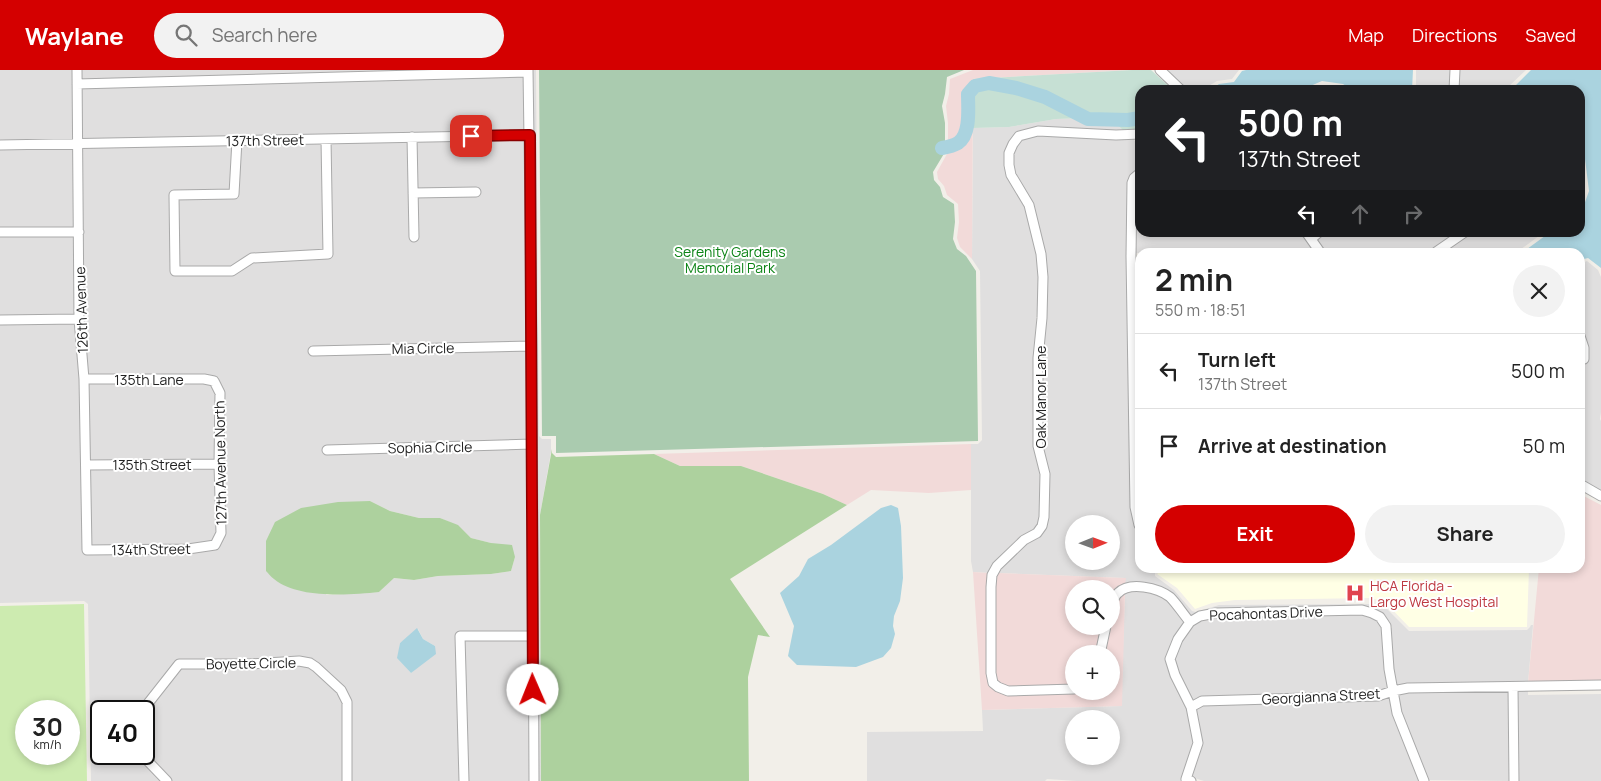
<!DOCTYPE html>
<html lang="en">
<head>
<meta charset="utf-8">
<style>
  :root { --surface:#fff; --page:#f2f2f2; --text:#222; --muted:#767676; --line:#e0e0e0; --accent:#d40000 }
  body { margin:0; font-family:Manrope,sans-serif; background:var(--page); color:var(--text); height:100vh; display:flex; flex-direction:column; font-size:19px; white-space:nowrap }
  * { box-sizing:border-box; margin:0 }
  p { font-size:16px; color:var(--muted) }
  .icon { flex:none; width:28px; height:28px; fill:none; stroke:currentColor; stroke-width:2; stroke-linecap:round; stroke-linejoin:round }
  .map { position:relative; flex:1; overflow:hidden }
  .drawer { position:absolute; left:1135px; top:178px; width:450px; height:325px; display:flex; flex-direction:column; background:var(--surface); border-radius:15px; box-shadow:0 2px 8px #0003 }
  .drawer>* { flex:none }
  .top-card { position:absolute; left:1135px; top:15px; width:450px; height:152px; border-radius:15px; box-shadow:0 2px 8px #0003; background:#202124; color:#fff; overflow:hidden }
  .needle { width:32px; rotate:89deg }
  .fabs { position:absolute; left:1065px; top:445px; display:grid; gap:10px }
  .fabs a { display:grid; place-items:center; width:55px; height:55px; border-radius:50%; background:var(--surface); box-shadow:0 2px 8px #0003; font-size:25px }
  .speed { position:absolute; left:15px; top:630px; display:flex; gap:10px; font-size:25px; font-weight:700; text-align:center }
  .speed>* { display:grid; place-content:center; width:65px; height:65px; border-radius:50%; background:var(--surface); box-shadow:0 2px 8px #0003; line-height:1 }
  .speed small { font-size:12px; font-weight:400 }
  .speed .limit { border:2px solid #111; border-radius:8px; background:#fff; color:#111 }
  .pin { position:absolute; display:grid; place-items:center; width:42px; height:42px; color:#fff; margin:-21px; border-radius:10px; box-shadow:0 2px 8px #0006 }
  .me { position:absolute; width:55px; margin:-28px; rotate:359deg; stroke-linejoin:round; filter:drop-shadow(0 0 4px #0008) }
  .turn { display:flex; align-items:center; gap:18px; height:105px; padding:0 20px; font-size:22px }
  .turn .icon { width:65px; height:65px; stroke-width:2.5 }
  .turn b { display:block; font-size:35px; line-height:42px }
  .lanes { display:flex; align-items:center; height:48px; padding:0 20px; background:#0003; justify-content:center; gap:25px; direction:ltr }
  .lanes .off { opacity:.35 }
  .round { display:grid; place-items:center; flex:none; width:52px; height:52px; border-radius:26px; background:var(--page) }
  .overview { display:flex; align-items:center; justify-content:space-between; height:85px; padding:0 20px }
  h1 { font-size:30px; font-weight:700; line-height:38px }
  .action { display:flex; gap:10px; margin-top:auto; padding:10px 20px }
  .action a { flex:1; height:58px; border-radius:30px; background:var(--accent); color:#fff; font-size:20px; font-weight:700; line-height:58px; text-align:center }
  .action a+a { background:var(--page); color:var(--text) }
  ul { padding:0; list-style:none }
  li { display:flex; align-items:center; gap:15px; height:75px; padding:0 20px; border-top:1px solid var(--line) }
  li div { flex:1 }
  li b { display:block; font-size:19px }
  li em { font-style:normal }
  header { display:flex; align-items:center; gap:30px; box-sizing:border-box; height:70px; padding:0 25px; background:var(--accent); color:#fff }
  header strong { font-size:24px }
  nav { display:flex; gap:28px; margin-inline-start:auto; font-size:18px }
  .search { width:350px; height:45px; background:var(--page); display:flex; align-items:center; gap:12px; box-sizing:border-box; padding:0 18px; border-radius:28px; color:var(--muted); font-size:19px }
  .map>svg:first-child { display:block }
  .residential { fill:#e0dfdf; fill-rule:evenodd }
  .commercial { fill:#f2dad9 }
  .education { fill:#ffffe5 }
  .grass { fill:#cdebb0; fill-rule:evenodd }
  .forest { fill:#add19e }
  .wetland { fill:#c6e0d4 }
  .cemetery { fill:#aacbaf }
  .water { fill:#aad3df }
  .lines { fill:none; stroke-linecap:round; stroke-linejoin:round }
  .river { stroke:#aad3df; stroke-width:14 }
  .minor-casing { stroke:#a9a9a9; stroke-width:11 }
  .minor { stroke:#fff; stroke-width:9 }
  .route-casing { stroke:#8a0000; stroke-width:12 }
  .route { stroke:#d40000; stroke-width:9 }
  .labels { text-anchor:middle; dominant-baseline:central; stroke-width:4; stroke-linejoin:round; paint-order:stroke }
  .street-label { font-size:14px; fill:#222; stroke:#fff }
  .park-label { font-size:14px; fill:#0c8416; stroke:#fff }
  .health-label { font-size:14px; fill:#be3a42; stroke:#fff; text-anchor:start }
</style>
</head>
<body>
<header>
<strong>Waylane</strong>
<div class="search"><svg class="icon" aria-label="search" viewBox="0 0 24 24"><circle cx="10" cy="10" r="6"/><path d="M15 15l6 6"/></svg>Search here</div>
<nav><a>Map</a><a>Directions</a><a>Saved</a></nav>
</header>
<div class="map">
<svg width="1601" height="711" viewBox="0 0 1601 711">
  <rect width="100%" height="100%" fill="#f2efe9"/>
  <!-- residential -->
  <path class="residential" d="M0,0H73L74,70L0,71Z
    M82,0H464L82,10Z
    M533,0H536L539,366L542,369H551V382L540,445L541,711H539L537,279Z
    M1166,0H1239L1232,9L1217,11L1202,20H1187Z
    M1416,0H1450V20H1416Z
    M1459,0H1526L1508,17V20H1458Z
    M524,6L526,61L82,70V18Z
    M1085,48L1113,51L1124,61L1037,57L1025,60L1016,64L1008,73L1005,81L1025,136L1037,184L1039,208L1034,288L1033,328L1034,376L1041,404L1040,446L1038,454L1033,460L1021,467L1008,478L994,494L989,503L973,502L971,491V374H978L982,370L980,201L972,189L973,58L1009,57L1056,49Z
    M1039,65L1132,68L1140,76V99L1130,105L1128,113L1127,190L1131,437L1135,459H1140V498H1160L1155,501V506L1174,520L1192,541L1196,542L1219,535L1380,534L1384,536L1409,561L1527,560L1530,557L1531,555H1533L1528,613L1396,616L1393,599L1390,558H1392L1390,552L1382,544L1373,539L1362,537L1191,547L1174,525L1163,518L1151,514L1139,513L1125,515V508L998,503L1014,484L1046,457L1049,447L1050,404L1042,375L1043,288L1046,248L1048,207L1045,183L1033,133L1016,104L1013,95V83L1016,76L1022,70ZM1074,454H1111V491H1074Z
    M526,69L528,272L309,277V285H343L528,279V371L323,376V384L528,378V562L456,566L460,711H352L351,639L339,612L319,594L249,590H189L176,591L137,641H101V684H136L138,688L161,711H91L88,534L84,531L0,533V254L75,253L80,310L83,484L188,483L214,479L217,480L220,477V475L226,463L223,394L224,323L218,311L219,308L216,306H88L84,249L82,77L232,74L230,120L174,122L170,126L171,201L232,205L254,192L328,188L330,72L408,71L410,170H418V127L481,125L480,118L417,120V71ZM370,431L390,441L419,448H440L458,456L471,468L491,473L515,487L511,501L491,504L438,506L414,510L393,508L379,522L326,525ZM418,559L423,569L435,576L411,603L398,588L400,573Z
    M321,73L324,180L252,184L231,197H179L178,129L235,127L239,124L241,74Z
    M74,78V158L0,159V79Z
    M1140,107V162L1301,163L1315,182L1135,183L1137,114Z
    M1326,162L1458,163L1429,182H1325L1316,169Z
    M1472,163H1543L1517,182H1443Z
    M0,166H74L75,245L0,247Z
    M1135,190H1140V319H1137Z
    M1587,191L1598,200L1601,207V342L1600,349L1601,351V421L1580,409V292L1587,293L1589,278L1580,256V194Z
    M89,313H203L211,314L215,324V390L90,391Z
    M90,398H215L217,462L212,472L187,475L91,476Z
    M1139,520L1158,524L1167,530L1184,552L1174,568L1166,587L1187,638L1194,673L1181,711H1076L1047,709L1045,711H867V662L983,661L982,640L1121,636L1125,523ZM1074,649H1111V686H1074Z
    M1361,544L1371,546L1377,550L1382,558L1388,618L1377,622L1193,632L1179,604L1175,589L1182,571L1193,554L1202,550L1217,547Z
    M529,569L530,711H468L465,570Z
    M299,594L308,596L313,600L337,622L342,633L343,711H172L145,684L144,680V646L181,598Z
    M1409,621H1509L1510,711L1429,710L1401,642L1398,624Z
    M1517,621H1528V625L1601,624V711H1518Z
    M1389,626L1393,645L1420,711H1204L1191,707L1202,673L1196,639L1203,635Z"/>
  <!-- commercial -->
  <path class="commercial" d="M973,0H1132L973,9L972,189L960,177L957,168L959,152L958,134L947,125L944,116L938,109L937,102L948,82V53L946,36L949,24L950,9Z
    M971,374V420L929,423L871,420L847,435L823,424L741,396H680L654,384Z
    M1580,424L1601,435V612L1528,613L1539,498H1580Z
    M973,502L989,503L986,517V603L989,614L1008,625L1111,621V584H1104L1118,530L1121,525L1125,523L1122,636L982,640Z
    M998,503L1126,508L1125,515L1117,518L1111,525V519H1074V556H1101L1095,584H1074V615L1009,617L997,611L995,602V517Z"/>
  <!-- education -->
  <path class="education" d="M1165,498H1529L1527,557H1409L1386,533L1372,528L1235,530L1212,533L1195,539L1177,518L1157,504Z"/>
  <!-- grass -->
  <path class="grass" d="M84,534L87,711H0V536ZM26,641H69V684H26Z"/>
  <!-- forest -->
  <path class="forest" d="M552,379V383L556,387L654,384L680,396H741L823,424L847,435L730,509L770,567L758,565L748,607L749,711H541L540,445Z
    M370,431L390,441L419,448H440L458,455L471,468L491,473L512,475L515,487L511,501L491,504L438,506L414,510L394,508L379,522C349,525 298,529 274,509C271,507 268,503 266,501V471L275,452L301,438L338,432Z"/>
  <!-- wetland -->
  <path class="wetland" d="M1132,0H1151L1173,20H1140V60L1124,61L1113,51L1085,48L1056,49L1009,57L973,58V9Z"/>
  <!-- cemetery -->
  <path class="cemetery" d="M539,0H964L947,7L945,24L942,36L945,53V82L933,102L934,110L940,117L943,127L954,134L955,152L953,169L957,179L966,186L976,201L978,371L556,383V366H542Z"/>
  <!-- water -->
  <path class="water" d="M1246,0H1413L1412,20H1352L1343,14L1322,11L1301,20H1210L1219,14L1234,12L1242,1Z
    M1531,0H1601V198L1588,188L1580,190V182H1523L1549,163L1580,162V138L1584,135L1589,121L1585,89L1580,80V20H1511Z
    M891,435L898,438L901,456L903,508L900,531L894,546L893,556L895,564L891,578L883,587L856,597L797,595L788,586L794,556L780,523L799,506L808,489L831,475L881,438Z
    M417,558L423,569L435,576L436,584L411,603L397,588L400,573Z"/>
  <g class="lines">
    <!-- river -->
    <path class="river" d="M942,78C948,77 953,76 958,73C971,64 968,38 968,24L975,16L989,13L1016,18L1045,27L1088,49L1128,50L1140,48"/>
    <!-- minor casing -->
    <g class="minor-casing">
      <path id="minor" d="M77,0L79,249L84,309L87,480L188,479L215,475L221,463L219,394L220,323L214,311L204,309H84
        M528,0L532,276L534,711
        M1160,0L1181,20
        M77,14L528,2
        M1454,20L1455,0
        M412,67L414,167
        M237,70L234,124L174,125L175,201H232L252,188L328,184L326,69
        M0,75L530,65
        M1140,103L1134,108L1132,113L1131,186L1135,437L1139,455L1140,454
        M413,123L476,122
        M0,162H79
        M1306,162L1320,182
        M1311,169L1319,162
        M1436,182L1465,162
        M0,250L79,249
        M1580,266L1584,278V289
        M313,281L532,276
        M327,380L532,374
        M86,395L219,394
        M1580,414L1601,426
        M1111,537C1113,532 1114,526 1118,523C1130,511 1158,518 1170,527C1177,534 1183,544 1190,552
        M1100,584L1106,556
        M1513,617L1514,711
        M1074,619L1008,621L998,617L993,613L991,603V517L992,505L997,496L1024,470L1037,463L1042,456L1044,447L1045,404L1038,376V288L1042,248L1043,207L1041,184L1029,135L1011,105L1009,95V83L1013,74L1019,66L1038,61L1116,65L1140,64
        M1191,637L1202,631L1378,626L1393,621L1408,618L1601,615
        M142,641L179,594H249L299,591L310,593L316,597L341,620L347,632V711
        M141,684L167,711
        M464,711L460,566H533
        M1191,711L1186,709L1198,673L1191,637L1175,605L1170,589L1178,569L1190,552L1200,546L1216,543L1362,540L1372,543L1380,547L1386,556L1389,599L1397,643L1424,711"/>
    </g>
    <!-- minor -->
    <use href="#minor" class="minor"/>
  </g>
  <g class="lines">
    <!-- route casing -->
    <g class="route-casing">
      <path id="route" d="M471,66L530,65L533,620"/>
    </g>
    <!-- route -->
    <use href="#route" class="route"/>
  </g>
  <!-- icons -->
  <defs>
    <g id="hospital-bare" transform="scale(1.5)"><path d="M-5-5h3v3.5h4V-5h3V5h-3V1.5h-4V5h-3Z" fill="#e0444e" stroke="#fff" stroke-width="2.5" paint-order="stroke"/></g>
  </defs>
  <g fill-rule="evenodd">
    <use href="#hospital-bare" x="1355" y="523"/>
  </g>
  <g class="labels">
    <!-- street labels -->
    <g class="street-label">
      <text transform="translate(265 70) rotate(-1)">137th Street</text>
      <text transform="translate(81 240) rotate(-92)">126th Avenue</text>
      <text transform="translate(423 278) rotate(-1)">Mia Circle</text>
      <text x="149" y="309">135th Lane</text>
      <text transform="translate(1040 327) rotate(-90)">Oak Manor Lane</text>
      <text transform="translate(430 377) rotate(-1)">Sophia Circle</text>
      <text transform="translate(220 393) rotate(-91)">127th Avenue North</text>
      <text x="152" y="394">135th Street</text>
      <text transform="translate(151 479) rotate(-1)">134th Street</text>
      <text transform="translate(1266 543) rotate(-2)">Pocahontas Drive</text>
      <text transform="translate(251 593) rotate(-1)">Boyette Circle</text>
      <text transform="translate(1321 626) rotate(-3)">Georgianna Street</text>
    </g>
    <!-- park labels -->
    <g class="park-label">
      <text x="730" y="181">Serenity Gardens<tspan x="730" dy="16">Memorial Park</tspan></text>
    </g>
    <!-- health labels -->
    <g class="health-label">
      <text x="1370" y="515">HCA Florida -<tspan x="1370" dy="16">Largo West Hospital</tspan></text>
    </g>
  </g>
</svg>
<div class="fabs">
<a><svg class="needle" viewBox="-14 -14 28 28"><path d="M0-13l5 13h-10z" fill="#e53935"/><path d="M0 13l5-13h-10z" fill="#767676"/></svg></a>
<a><svg class="icon" aria-label="search" viewBox="0 0 24 24"><circle cx="10" cy="10" r="6"/><path d="M15 15l6 6"/></svg></a>
<a>+</a>
<a>−</a>
</div>
<div class="speed"><div>30<small>km/h</small></div><div class="limit">40</div></div>
<div class="pin" style="left:471px;top:66px;background:#d93025"><svg class="icon" aria-label="arrive" viewBox="0 0 24 24"><path d="M6 21V4h12l-3 4 3 4H6"/></svg></div>
<svg class="me" style="left:533px;top:620px" viewBox="-20 -20 40 40"><circle r="19" fill="#fff"/><path d="M0-13L10 11 0 6-10 11z" fill="#d40000"/></svg>
<div class="top-card">
<div class="turn"><svg class="icon" aria-label="left" viewBox="0 0 24 24"><path d="M17 20v-9H6M10 6l-5 5 5 5"/></svg><div><b>500 m</b>137th Street</div></div>
<div class="lanes"><svg class="icon" aria-label="left" viewBox="0 0 24 24"><path d="M17 20v-9H6M10 6l-5 5 5 5"/></svg><svg class="icon off" aria-label="ahead" viewBox="0 0 24 24"><path d="M12 20V5M6 11l6-6 6 6"/></svg><svg class="icon off" aria-label="right" viewBox="0 0 24 24"><path d="M7 20v-9h11M14 6l5 5-5 5"/></svg></div>
</div>
<section class="drawer">
<div class="overview"><div><h1>2 min</h1><p>550 m · 18:51</p></div><a class="round"><svg class="icon" aria-label="close" viewBox="0 0 24 24"><path d="M6 6l12 12M18 6L6 18"/></svg></a></div>
<ul>
<li><svg class="icon" aria-label="left" viewBox="0 0 24 24"><path d="M17 20v-9H6M10 6l-5 5 5 5"/></svg><div><b>Turn left</b><p>137th Street</p></div><em>500 m</em></li>
<li><svg class="icon" aria-label="arrive" viewBox="0 0 24 24"><path d="M6 21V4h12l-3 4 3 4H6"/></svg><div><b>Arrive at destination</b></div><em>50 m</em></li>
</ul>
<div class="action"><a>Exit</a><a>Share</a></div>
</section>
</div>
</body>
</html>
